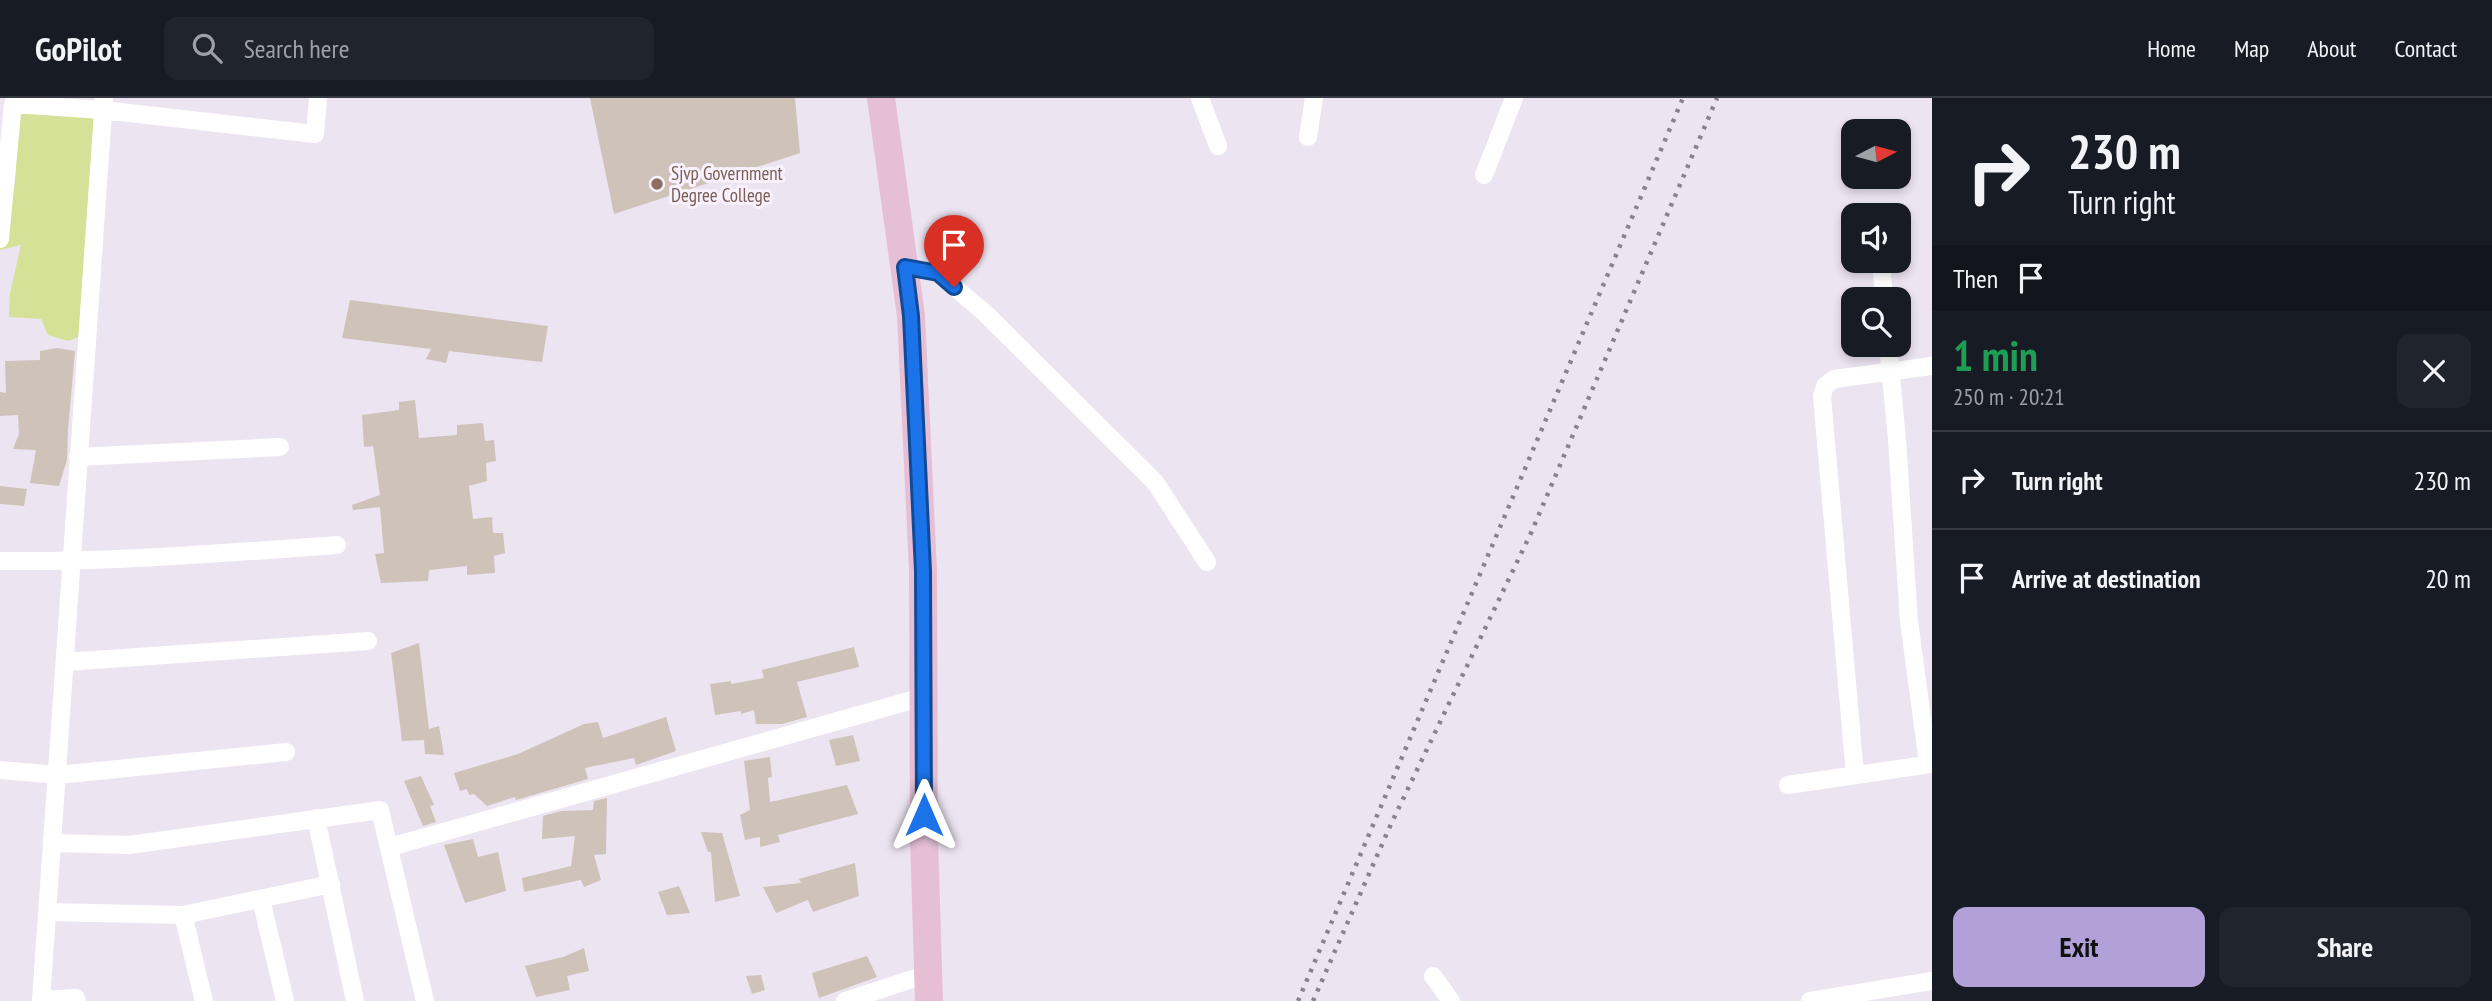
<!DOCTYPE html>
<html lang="en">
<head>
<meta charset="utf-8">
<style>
  :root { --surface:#171b24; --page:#20242c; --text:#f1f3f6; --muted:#9ea1a6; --line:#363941; --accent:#b2a1d9 }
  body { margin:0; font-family:"PT Sans Narrow",sans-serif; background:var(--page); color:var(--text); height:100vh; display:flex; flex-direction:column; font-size:26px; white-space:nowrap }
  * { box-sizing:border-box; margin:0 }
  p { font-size:23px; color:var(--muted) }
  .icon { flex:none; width:38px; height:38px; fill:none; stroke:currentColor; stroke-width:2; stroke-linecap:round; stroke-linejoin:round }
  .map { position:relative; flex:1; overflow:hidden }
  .drawer { display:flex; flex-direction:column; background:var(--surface); width:560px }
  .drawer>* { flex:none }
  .banner { background:#171b24; color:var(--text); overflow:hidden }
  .needle { width:46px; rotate:84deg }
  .fabs { position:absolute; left:1841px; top:21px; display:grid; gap:14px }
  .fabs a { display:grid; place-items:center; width:70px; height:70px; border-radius:14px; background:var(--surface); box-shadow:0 4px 10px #0003; font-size:35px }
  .pin { position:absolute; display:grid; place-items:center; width:60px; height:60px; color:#fff; margin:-72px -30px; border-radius:50% 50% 50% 0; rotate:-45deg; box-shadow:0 0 7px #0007 }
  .pin .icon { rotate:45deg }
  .me { position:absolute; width:77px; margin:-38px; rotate:0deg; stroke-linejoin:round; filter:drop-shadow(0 0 5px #0008) }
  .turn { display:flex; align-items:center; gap:24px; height:147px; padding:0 21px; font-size:32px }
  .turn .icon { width:91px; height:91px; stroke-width:2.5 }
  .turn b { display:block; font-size:49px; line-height:60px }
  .then { display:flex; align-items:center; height:66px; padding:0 21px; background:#0003; gap:14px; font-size:26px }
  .round { display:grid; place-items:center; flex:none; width:74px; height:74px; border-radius:14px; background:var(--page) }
  .head { display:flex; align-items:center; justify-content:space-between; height:119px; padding:0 21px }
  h1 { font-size:42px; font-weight:600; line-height:52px; color:#1e9e55 }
  .button { display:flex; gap:14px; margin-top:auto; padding:14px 21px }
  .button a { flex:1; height:80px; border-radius:14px; background:var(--accent); color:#111; font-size:28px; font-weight:600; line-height:80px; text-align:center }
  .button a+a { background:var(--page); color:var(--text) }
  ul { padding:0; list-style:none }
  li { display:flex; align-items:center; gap:21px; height:98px; padding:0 21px; border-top:2px solid var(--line) }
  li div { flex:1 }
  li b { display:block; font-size:26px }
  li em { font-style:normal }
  header { display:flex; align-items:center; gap:42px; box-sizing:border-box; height:98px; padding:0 35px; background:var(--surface); border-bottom:2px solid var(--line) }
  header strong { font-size:33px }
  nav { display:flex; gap:38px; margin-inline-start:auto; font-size:24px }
  .search { width:490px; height:63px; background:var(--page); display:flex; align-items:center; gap:18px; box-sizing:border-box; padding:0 24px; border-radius:14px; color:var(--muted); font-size:26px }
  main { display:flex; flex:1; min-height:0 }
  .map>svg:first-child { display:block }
  .green { fill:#d6e198 }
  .building { fill:#cfc2b8 }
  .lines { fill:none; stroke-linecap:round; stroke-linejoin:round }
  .minor { stroke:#fff; stroke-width:18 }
  .primary { stroke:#e6bfd5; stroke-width:28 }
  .rail { stroke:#88828c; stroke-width:4.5; stroke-dasharray:3.5 7; stroke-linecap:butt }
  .route-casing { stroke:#114b97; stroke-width:18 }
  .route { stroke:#1a73e8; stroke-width:12 }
  .education-dot { fill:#8d6e63; stroke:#f9f2fd; stroke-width:2.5 }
  .labels { text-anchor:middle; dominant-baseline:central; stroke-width:6; stroke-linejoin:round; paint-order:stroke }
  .education-label { font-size:19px; fill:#785e54; stroke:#f9f2fd; text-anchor:start }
</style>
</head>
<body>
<header>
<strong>GoPilot</strong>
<div class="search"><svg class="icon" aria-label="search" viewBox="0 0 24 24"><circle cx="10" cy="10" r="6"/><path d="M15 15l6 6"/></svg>Search here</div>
<nav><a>Home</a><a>Map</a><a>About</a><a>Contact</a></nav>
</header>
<main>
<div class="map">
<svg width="1932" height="903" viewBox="0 0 1932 903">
  <rect width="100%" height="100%" fill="#ede4f2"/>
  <!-- green -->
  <path class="green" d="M24,6L63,9L94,21L99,67L87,236L68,243L48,237L41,221L9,219L10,195L21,147L0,152V149L10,121L16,73L10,35Z"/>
  <!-- building -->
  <path class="building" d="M590,0H795L800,55L614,116Z
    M350,202L548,228L542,264L449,253L446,265L426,261L431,251L342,240Z
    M57,250L75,253L68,332L67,362L59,388L30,385L36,352L13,351L19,336L18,317L0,318V294L6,295L5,263L40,262V253Z
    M415,302L419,340L457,337V327L483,325L485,343L494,342L496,363L486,365L487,383L469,388L473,421L492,419L493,435H503L505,455L494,458L495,475L467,477V468L429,472L428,483L381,485L375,456L384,455L380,409L353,412L352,407L380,397L373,348L364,349L362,317L399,312V304Z
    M0,388L27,391L24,408L0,406Z
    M419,545L429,631L439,628L444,657L425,656L424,642L402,643L391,555Z
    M854,549L859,569L797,584L807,619L782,626H756L754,612L741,616V613L715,617L710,586L731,583V586L764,580L762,572Z
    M666,619L676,653L636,667L634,660L585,670L588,681L516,702L515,699L487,708L474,696L469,697L467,691L460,693L454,675L518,656L584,626L598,624L603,640Z
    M853,637L860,663L836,668L829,642Z
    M770,659L772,679L768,680L770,704L847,687L858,716L778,737L780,744L760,749V739L745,742L740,717L750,712L744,663Z
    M421,678L434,707L430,708L436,724L423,728L404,683Z
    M607,700L606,756L594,757L601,782L584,789L581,782L524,794L522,780L571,768L575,738L542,741L543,718L561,713L593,712L594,703Z
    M701,734L722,735L740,798L715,804L711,754H708Z
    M473,741L478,759L498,754L506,793L465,805L444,747Z
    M855,765L859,798L813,814L808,802L776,815L763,789L801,785L799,781Z
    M679,788L690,815L667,817L658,794Z
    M584,850L589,873L567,878L570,892L536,899L525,868L563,859Z
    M867,858L877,879L819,900L812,875Z
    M761,877L765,892L752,896L746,878Z"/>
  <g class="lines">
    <!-- minor -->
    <path class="minor" d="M1200,0L1218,48
      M1308,39L1314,0
      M1484,77L1514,0
      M0,141L13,6L103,12L315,36L318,0
      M1881,163L1884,201
      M905,169L938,175L986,216L1155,384L1207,464
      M1888,247L1897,342L1909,523L1928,665
      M78,359L280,349
      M0,463C113,464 225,455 337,447
      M65,564L368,543
      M0,672L58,677L286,654
      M1855,677L1822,298L1825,288L1834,281L1932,268
      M1788,687L1932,666
      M316,720L355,903
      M53,745L129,747L380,712L425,903
      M390,749L923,599
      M261,801L285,903
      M48,814L183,817L331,786
      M183,817L204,903
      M1433,878L1451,903
      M77,903L76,900L41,902L104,0
      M845,903L928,876
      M1810,903L1932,883"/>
    <!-- primary -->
    <path class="primary" d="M881,0L911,218L923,473L924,740L929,903"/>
    <!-- rail -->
    <path class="rail" d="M1298,903L1683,0
      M1313,903L1391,726L1531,435L1717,0"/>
  </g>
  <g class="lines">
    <!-- route casing -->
    <g class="route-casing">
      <path id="route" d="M924,717L923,473L911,218L905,169L938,175L954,189"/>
    </g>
    <!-- route -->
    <use href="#route" class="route"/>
  </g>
  <!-- markers -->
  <circle class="education-dot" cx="657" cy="86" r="7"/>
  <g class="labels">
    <!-- education labels -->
    <g class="education-label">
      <text x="671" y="75">Sjvp Government<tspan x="671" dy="22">Degree College</tspan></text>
    </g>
  </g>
</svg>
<div class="fabs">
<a><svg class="needle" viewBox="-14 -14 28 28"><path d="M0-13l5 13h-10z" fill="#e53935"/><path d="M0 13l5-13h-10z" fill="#9ea1a6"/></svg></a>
<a><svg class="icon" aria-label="sound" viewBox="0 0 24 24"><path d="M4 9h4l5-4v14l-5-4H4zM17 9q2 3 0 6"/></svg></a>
<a><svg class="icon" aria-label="search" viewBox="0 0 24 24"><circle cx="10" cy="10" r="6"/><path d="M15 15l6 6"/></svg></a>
</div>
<div class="pin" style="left:954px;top:189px;background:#d93025"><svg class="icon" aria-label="arrive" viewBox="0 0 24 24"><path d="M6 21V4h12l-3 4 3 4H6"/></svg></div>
<svg class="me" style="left:924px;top:717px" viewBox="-20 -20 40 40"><path d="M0-17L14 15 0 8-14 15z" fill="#1a73e8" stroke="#fff" stroke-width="4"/></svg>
</div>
<section class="drawer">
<div class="banner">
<div class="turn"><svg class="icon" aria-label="right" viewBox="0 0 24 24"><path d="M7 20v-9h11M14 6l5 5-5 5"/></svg><div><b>230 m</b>Turn right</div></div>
<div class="then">Then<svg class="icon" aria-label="arrive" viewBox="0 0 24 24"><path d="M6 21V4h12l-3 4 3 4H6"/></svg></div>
</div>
<div class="head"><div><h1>1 min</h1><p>250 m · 20:21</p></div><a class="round"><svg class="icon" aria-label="close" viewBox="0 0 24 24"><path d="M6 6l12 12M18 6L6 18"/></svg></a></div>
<ul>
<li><svg class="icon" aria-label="right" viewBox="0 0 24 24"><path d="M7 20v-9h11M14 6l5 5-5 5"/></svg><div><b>Turn right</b></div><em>230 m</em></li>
<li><svg class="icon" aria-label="arrive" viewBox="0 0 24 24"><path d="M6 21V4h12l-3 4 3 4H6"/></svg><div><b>Arrive at destination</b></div><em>20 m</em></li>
</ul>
<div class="button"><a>Exit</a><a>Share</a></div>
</section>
</main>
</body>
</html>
